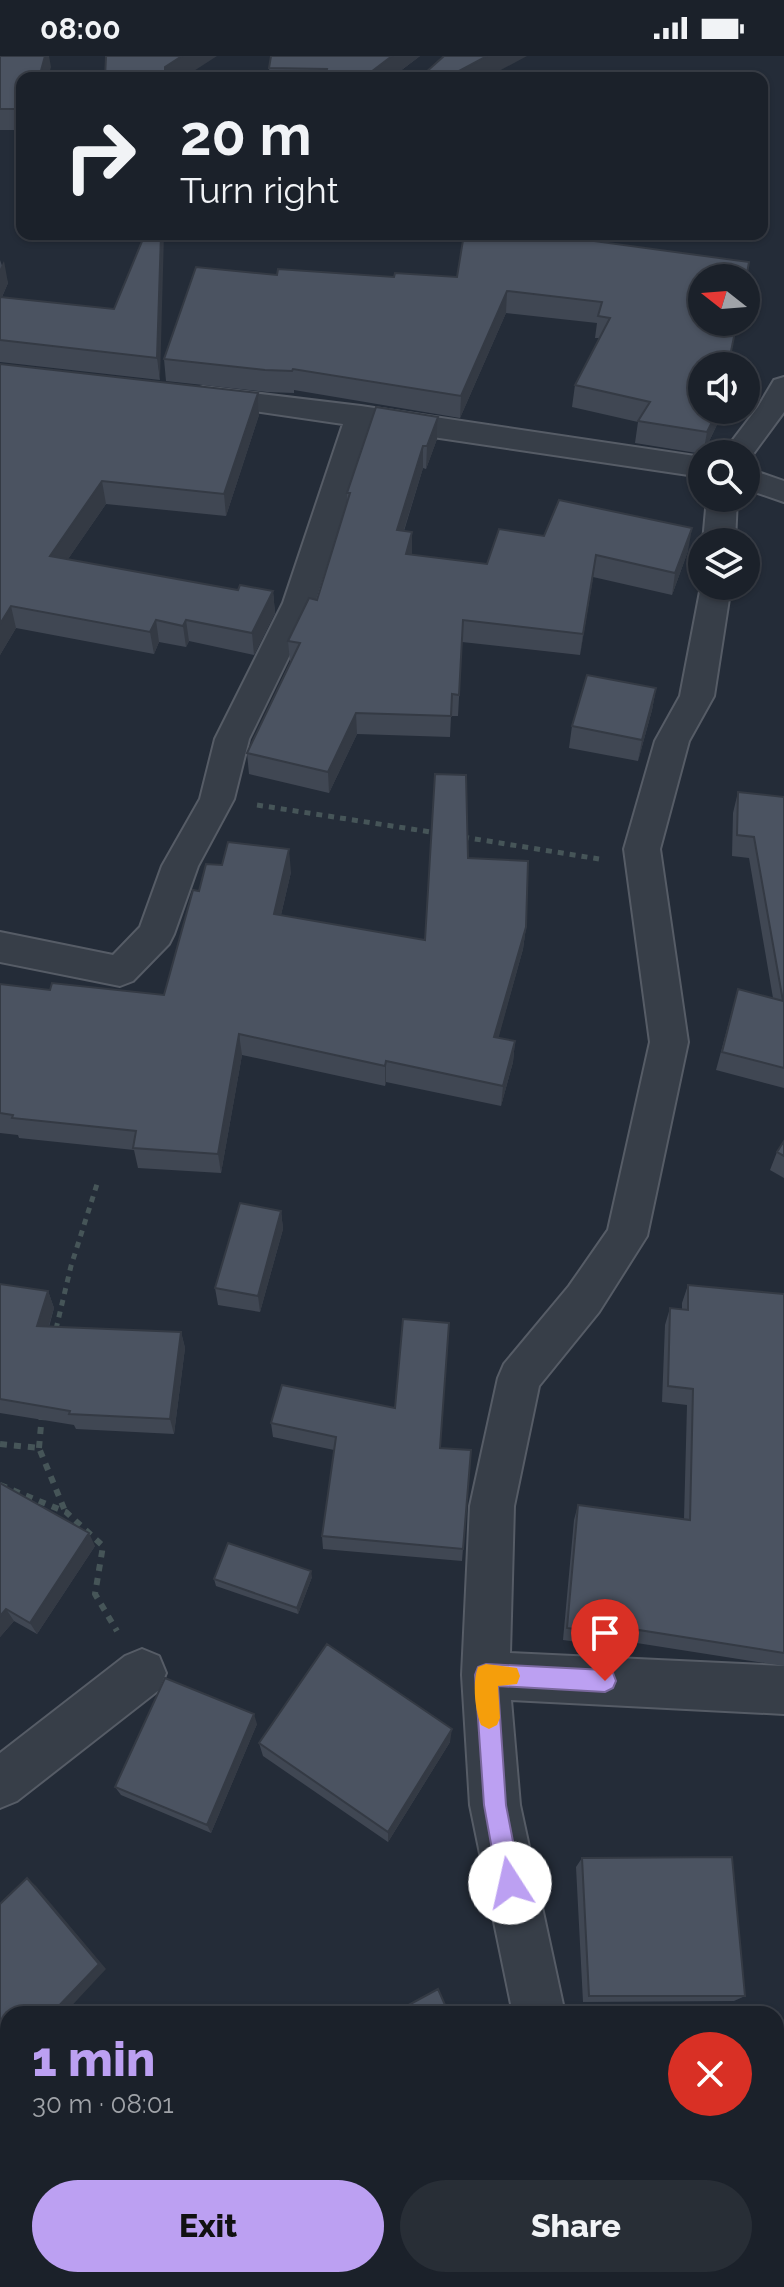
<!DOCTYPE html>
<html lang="en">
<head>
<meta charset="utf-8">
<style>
  :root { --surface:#1b212a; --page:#282e36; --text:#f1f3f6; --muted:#a0a3a8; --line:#393e47; --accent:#bca0f2 }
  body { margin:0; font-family:Raleway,sans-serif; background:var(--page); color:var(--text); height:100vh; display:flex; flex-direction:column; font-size:30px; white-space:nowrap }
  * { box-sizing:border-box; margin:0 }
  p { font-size:26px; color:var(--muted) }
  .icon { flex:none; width:44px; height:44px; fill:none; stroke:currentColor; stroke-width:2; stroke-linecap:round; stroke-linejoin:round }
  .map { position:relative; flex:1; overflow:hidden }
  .side { position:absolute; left:0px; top:1950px; width:784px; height:282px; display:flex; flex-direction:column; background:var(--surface); border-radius:24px 24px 0 0; box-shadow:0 2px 6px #0004,0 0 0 2px var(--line) }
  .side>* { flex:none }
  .hud { position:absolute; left:16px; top:16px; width:752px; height:168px; border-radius:16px; box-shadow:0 2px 6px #0004,0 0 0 2px var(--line); background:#1b212a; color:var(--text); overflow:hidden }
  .needle { width:52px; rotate:287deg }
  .buttons { position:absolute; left:688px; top:208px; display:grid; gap:16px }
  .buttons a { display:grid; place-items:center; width:72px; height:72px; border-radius:50%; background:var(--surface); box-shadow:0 2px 6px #0004,0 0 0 2px var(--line); font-size:40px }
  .pin { position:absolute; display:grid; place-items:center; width:68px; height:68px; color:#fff; margin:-82px -34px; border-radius:50% 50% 50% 0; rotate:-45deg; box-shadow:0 0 8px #0007 }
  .pin .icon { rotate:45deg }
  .me { position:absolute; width:88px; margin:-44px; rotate:350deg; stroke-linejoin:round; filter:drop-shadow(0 0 6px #0008) }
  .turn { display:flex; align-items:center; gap:28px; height:168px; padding:0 32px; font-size:36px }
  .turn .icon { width:104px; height:104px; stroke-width:2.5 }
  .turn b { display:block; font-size:56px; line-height:68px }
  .round { display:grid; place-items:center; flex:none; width:84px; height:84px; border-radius:42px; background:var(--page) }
  .overview { display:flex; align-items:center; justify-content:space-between; height:136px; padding:0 32px }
  h1 { font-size:48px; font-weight:800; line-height:60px; color:var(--accent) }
  .cta { display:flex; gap:16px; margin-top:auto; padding:16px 32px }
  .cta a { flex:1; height:92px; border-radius:48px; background:var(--accent); color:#111; font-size:32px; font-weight:800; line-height:92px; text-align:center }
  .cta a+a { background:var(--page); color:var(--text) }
  .status { display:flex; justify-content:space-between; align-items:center; height:56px; padding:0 40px; background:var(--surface); direction:ltr }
  .status svg { height:22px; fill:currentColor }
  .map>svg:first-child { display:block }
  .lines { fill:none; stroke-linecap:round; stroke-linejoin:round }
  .street-casing { stroke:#565c66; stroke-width:4 }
  .path-far1 { stroke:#465558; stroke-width:5; stroke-dasharray:6 6; stroke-linecap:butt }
  .path { stroke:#465558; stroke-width:6; stroke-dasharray:7 7; stroke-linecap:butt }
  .street { fill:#373e48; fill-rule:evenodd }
  .wall { fill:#404753 }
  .shaded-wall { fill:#343a44 }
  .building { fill:#4b5361; stroke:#343a44; stroke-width:2 }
  .route { fill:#bca0f2; stroke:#7a689d; stroke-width:2 }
  .slow { fill:#f59e0b }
</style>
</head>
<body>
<div class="status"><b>08:00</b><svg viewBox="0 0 49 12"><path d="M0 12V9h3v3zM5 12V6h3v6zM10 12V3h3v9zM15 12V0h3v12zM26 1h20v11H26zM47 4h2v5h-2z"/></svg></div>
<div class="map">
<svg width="784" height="2231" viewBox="0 0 784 2231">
  <rect width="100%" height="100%" fill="#242c38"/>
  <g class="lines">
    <!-- street casing -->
    <g class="street-casing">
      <path id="street" d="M784,321V356L748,405L746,398H722L758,351L774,324Z
        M203,331L361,350L702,401V421L372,372L315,547L249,683L234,743L198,810L174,878L169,888L133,925L120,930L0,906V876L113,899L140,871L162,810L200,743L215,683L283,547L343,368L193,346L189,340L193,334Z
        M746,412L784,425V446L746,433Z
        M707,442H737L735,486H703Z
        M702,525V530H731L714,640L689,685L660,793L688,986L647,1180L599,1256L539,1330L514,1450L510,1597L784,1610V1658L511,1644L520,1749L565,1958H513L470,1749L462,1619L470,1450L498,1322L504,1308L569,1230L608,1174L650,986L624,793L655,685L680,640Z
        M142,1593L159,1600L166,1617L159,1634L17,1745L0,1752V1697L125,1600Z
        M547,2224H603L604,2231H548Z"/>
    </g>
    <!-- path-far1 -->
    <path class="path-far1" d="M257,749L437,777
      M463,781L599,803
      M56,1273L71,1210L98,1125"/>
    <!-- path -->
    <path class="path" d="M55,1277L57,1271
      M0,1388L39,1392L65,1455
      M39,1392L42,1358
      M0,1429L66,1456L103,1490L95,1538L117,1575"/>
    <!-- street -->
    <use href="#street" class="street"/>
  </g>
  <!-- wall -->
  <path class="wall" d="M0,0L51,11L22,22V74H0Z
    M420,0L391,22H270L269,12Z
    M145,178L160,324L0,306V204L8,227L2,241L114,253Z
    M586,184L702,354H724L703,398L635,387L638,366L572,351L575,329L599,282H595L597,267L506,257L460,362L294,334V337L267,336L166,325L164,303L277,219L394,221H457Z
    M0,308L258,337L259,359L226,460L106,448L68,503L238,534L273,535L275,557L254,599L189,585L186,591L159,586L154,598L16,572L0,599Z
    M438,361L437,383L426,413L423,412L404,475L412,499L487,508L544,480L688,495L672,539L593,521L580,599L462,586L458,660H451L450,681L357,678L329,737L249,718L247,697L290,606L288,585L317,544L347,447V437Z
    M656,632L652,654L638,705L569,692L572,670Z
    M738,736L784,741V1032L716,1014L738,933L773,942L749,802L732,800L733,757Z
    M468,802L526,871L523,893L498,982L515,985L513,1006L501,1050L386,1026L385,1030L242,999L221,1117L138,1112L134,1094L19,1082L18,1079L0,1077V928L50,934L164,939L199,835L291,816L281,859L425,884Z
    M784,1085V1122L770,1114L777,1096Z
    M281,1155L283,1173L260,1256L218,1249L215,1232Z
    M0,1228L48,1235L54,1252L49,1271L181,1276L185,1292L174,1378L76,1373L74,1369L0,1357Z
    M688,1229L784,1238V1610L624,1585L621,1592L563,1584L574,1464L578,1449L684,1463L687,1349L662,1346L665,1269L670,1252L682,1254V1247Z
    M271,1367L440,1392L471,1394L462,1505L323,1493L322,1480L334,1394L273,1381Z
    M0,1427L95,1490L37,1578L14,1565L0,1581Z
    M312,1521L298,1558L216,1530L214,1523Z
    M257,1668L211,1777L121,1739L115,1731Z
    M450,1686L388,1786L263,1700L259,1687Z
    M582,1802L745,1940L734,1945L583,1946L576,1811Z"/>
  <!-- shaded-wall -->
  <path class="shaded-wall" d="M45,0H49L51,11L48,22H39Z
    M182,0H217L183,22H165V11Z
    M392,0H420L391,22H363Z
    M487,0H527L486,22H446Z
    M161,178H164L160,324L157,302Z
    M4,205L8,227L0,245V213Z
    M507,235L506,257L460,362L461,340Z
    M258,337L259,359L226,460L224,438Z
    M718,354H724L703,398L707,376Z
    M438,361L437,383L426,413L427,390Z
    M423,390V412L397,496V474Z
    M102,425L106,448L55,522L50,500Z
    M692,472L688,495L672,539L675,517Z
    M412,476V498L406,520V498Z
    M596,499L593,521L580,599L583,578Z
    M273,535L275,557L254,599L252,577Z
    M11,550L16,572L0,599V568Z
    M156,564L159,586L154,598L150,576Z
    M186,564L189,585L186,591L183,570Z
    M656,632L652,654L638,705L642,684Z
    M356,657L357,678L329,737L328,716Z
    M289,793L291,816L276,880L274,858Z
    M526,871L523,893L493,1002L494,981Z
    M239,978L242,999L221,1117L218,1098Z
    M515,985L513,1006L501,1050L503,1030Z
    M386,1005V1026L385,1030V1010Z
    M281,1155L283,1173L260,1256L258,1240Z
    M48,1235L54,1252L44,1286L37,1270Z
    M181,1276L185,1292L174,1378L170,1363Z
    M89,1477L95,1490L37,1578L30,1567Z
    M311,1515L312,1521L298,1558L297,1552Z
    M6,1553L14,1565L0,1581V1560Z
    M254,1658L257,1668L211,1777L207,1769Z
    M452,1673L450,1686L388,1786V1776Z
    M27,1822L36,1830L106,1913L64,1958H51Z
    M8,2026V2036L0,2041V2032Z"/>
  <!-- building -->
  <path class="building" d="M0,0H45L39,22H22V53H0Z
    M106,0H182L165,11V22H105Z
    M271,0H392L363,22H325L327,13L269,12Z
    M444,0H487L446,22H429L425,17Z
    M145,178H161L157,302L0,284V241L114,253Z
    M464,178H586V184L749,206L746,223L702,222V266H737L728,310H702V354H718L707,376L638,365L650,346L575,329L610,262L598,260L602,246L507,235L461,340L293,313L292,315L265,314L164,303L196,211L277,219L278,213L394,221L395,217L457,221Z
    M0,308L258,337L224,438L102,425L50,500L238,534L240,529L273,535L252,577L186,564L183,570L156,564L150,576L11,550L0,568Z
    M376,351L438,361L427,390H423L397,474L412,476L406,498L487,508L499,473L544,480L559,444L692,472L675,517L596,499L583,578L463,564L459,639L452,638L451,660L356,657L328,716L247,697L300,587L288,585L309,542L317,544L350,437H347Z
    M587,619L656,632L642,684L572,670Z
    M435,718L466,719L468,802L528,805L526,871L494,981L515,985L503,1030L386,1005L385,1010L239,978L218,1098L133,1092L136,1075L12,1062L13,1059L0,1057V928L50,934L52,927L164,939L193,834L199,835L206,808L222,809L228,786L289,793L274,858L425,884Z
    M738,736L784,741V1012L722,996L738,933L783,945L754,781L737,779Z
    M784,1085V1100L777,1096Z
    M240,1147L281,1155L258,1240L215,1232Z
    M0,1228L48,1235L37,1270L181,1276L170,1363L69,1358L70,1355L0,1343Z
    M688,1229L784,1238V1597L626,1572V1580L567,1572L578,1449L690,1464L693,1333L668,1330L670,1252L688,1254Z
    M403,1263L449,1267L440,1392L471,1394L463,1493L322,1480L336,1381L271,1367L282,1329L395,1352Z
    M0,1427L89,1477L30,1567L6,1553L0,1560Z
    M228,1487L311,1515L297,1552L214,1523Z
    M327,1588L452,1673L388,1776L259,1687Z
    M165,1622L254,1658L207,1769L115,1731Z
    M732,1801L745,1940H589L582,1802Z
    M27,1822L99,1908L51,1958H8V2026L0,2032V1848Z
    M438,1933L449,1958H392Z
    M776,2054H784V2201H776Z
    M8,2186V2224H163L164,2225L155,2231H0V2192Z
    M429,2224H494L483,2231H432Z"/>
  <!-- route -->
  <path class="route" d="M486,1608L605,1614L613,1617L616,1625L613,1632L605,1636L498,1630L506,1749L521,1827L518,1835L510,1838L502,1835L498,1827L484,1749L475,1619L478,1611Z"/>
  <!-- slow -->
  <path class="slow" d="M486,1608L517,1612L520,1620L517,1628L498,1630L500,1662L497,1669L489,1673L481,1669C475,1655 472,1626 478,1611Z"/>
</svg>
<div class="buttons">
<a><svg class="needle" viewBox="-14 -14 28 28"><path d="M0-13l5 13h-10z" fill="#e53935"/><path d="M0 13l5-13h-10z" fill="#a0a3a8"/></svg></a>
<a><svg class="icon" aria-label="sound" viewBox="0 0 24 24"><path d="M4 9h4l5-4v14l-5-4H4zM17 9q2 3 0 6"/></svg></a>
<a><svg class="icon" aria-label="search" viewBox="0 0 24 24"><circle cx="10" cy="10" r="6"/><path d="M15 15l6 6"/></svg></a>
<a><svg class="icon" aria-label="layers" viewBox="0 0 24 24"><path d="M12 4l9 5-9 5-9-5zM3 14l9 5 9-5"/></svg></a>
</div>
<div class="pin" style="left:605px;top:1625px;background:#d93025"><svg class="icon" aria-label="arrive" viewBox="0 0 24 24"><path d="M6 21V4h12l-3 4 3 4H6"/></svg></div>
<svg class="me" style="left:510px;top:1827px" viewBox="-20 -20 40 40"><circle r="19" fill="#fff"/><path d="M0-13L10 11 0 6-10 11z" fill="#bca0f2"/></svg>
<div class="hud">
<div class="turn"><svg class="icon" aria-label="right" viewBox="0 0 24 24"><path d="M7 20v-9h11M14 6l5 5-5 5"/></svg><div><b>20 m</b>Turn right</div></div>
</div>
<section class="side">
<div class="overview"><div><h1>1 min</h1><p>30 m · 08:01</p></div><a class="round" style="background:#d93025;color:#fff"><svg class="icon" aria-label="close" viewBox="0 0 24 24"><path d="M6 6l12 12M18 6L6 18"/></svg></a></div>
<div class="cta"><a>Exit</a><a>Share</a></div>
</section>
</div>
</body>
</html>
